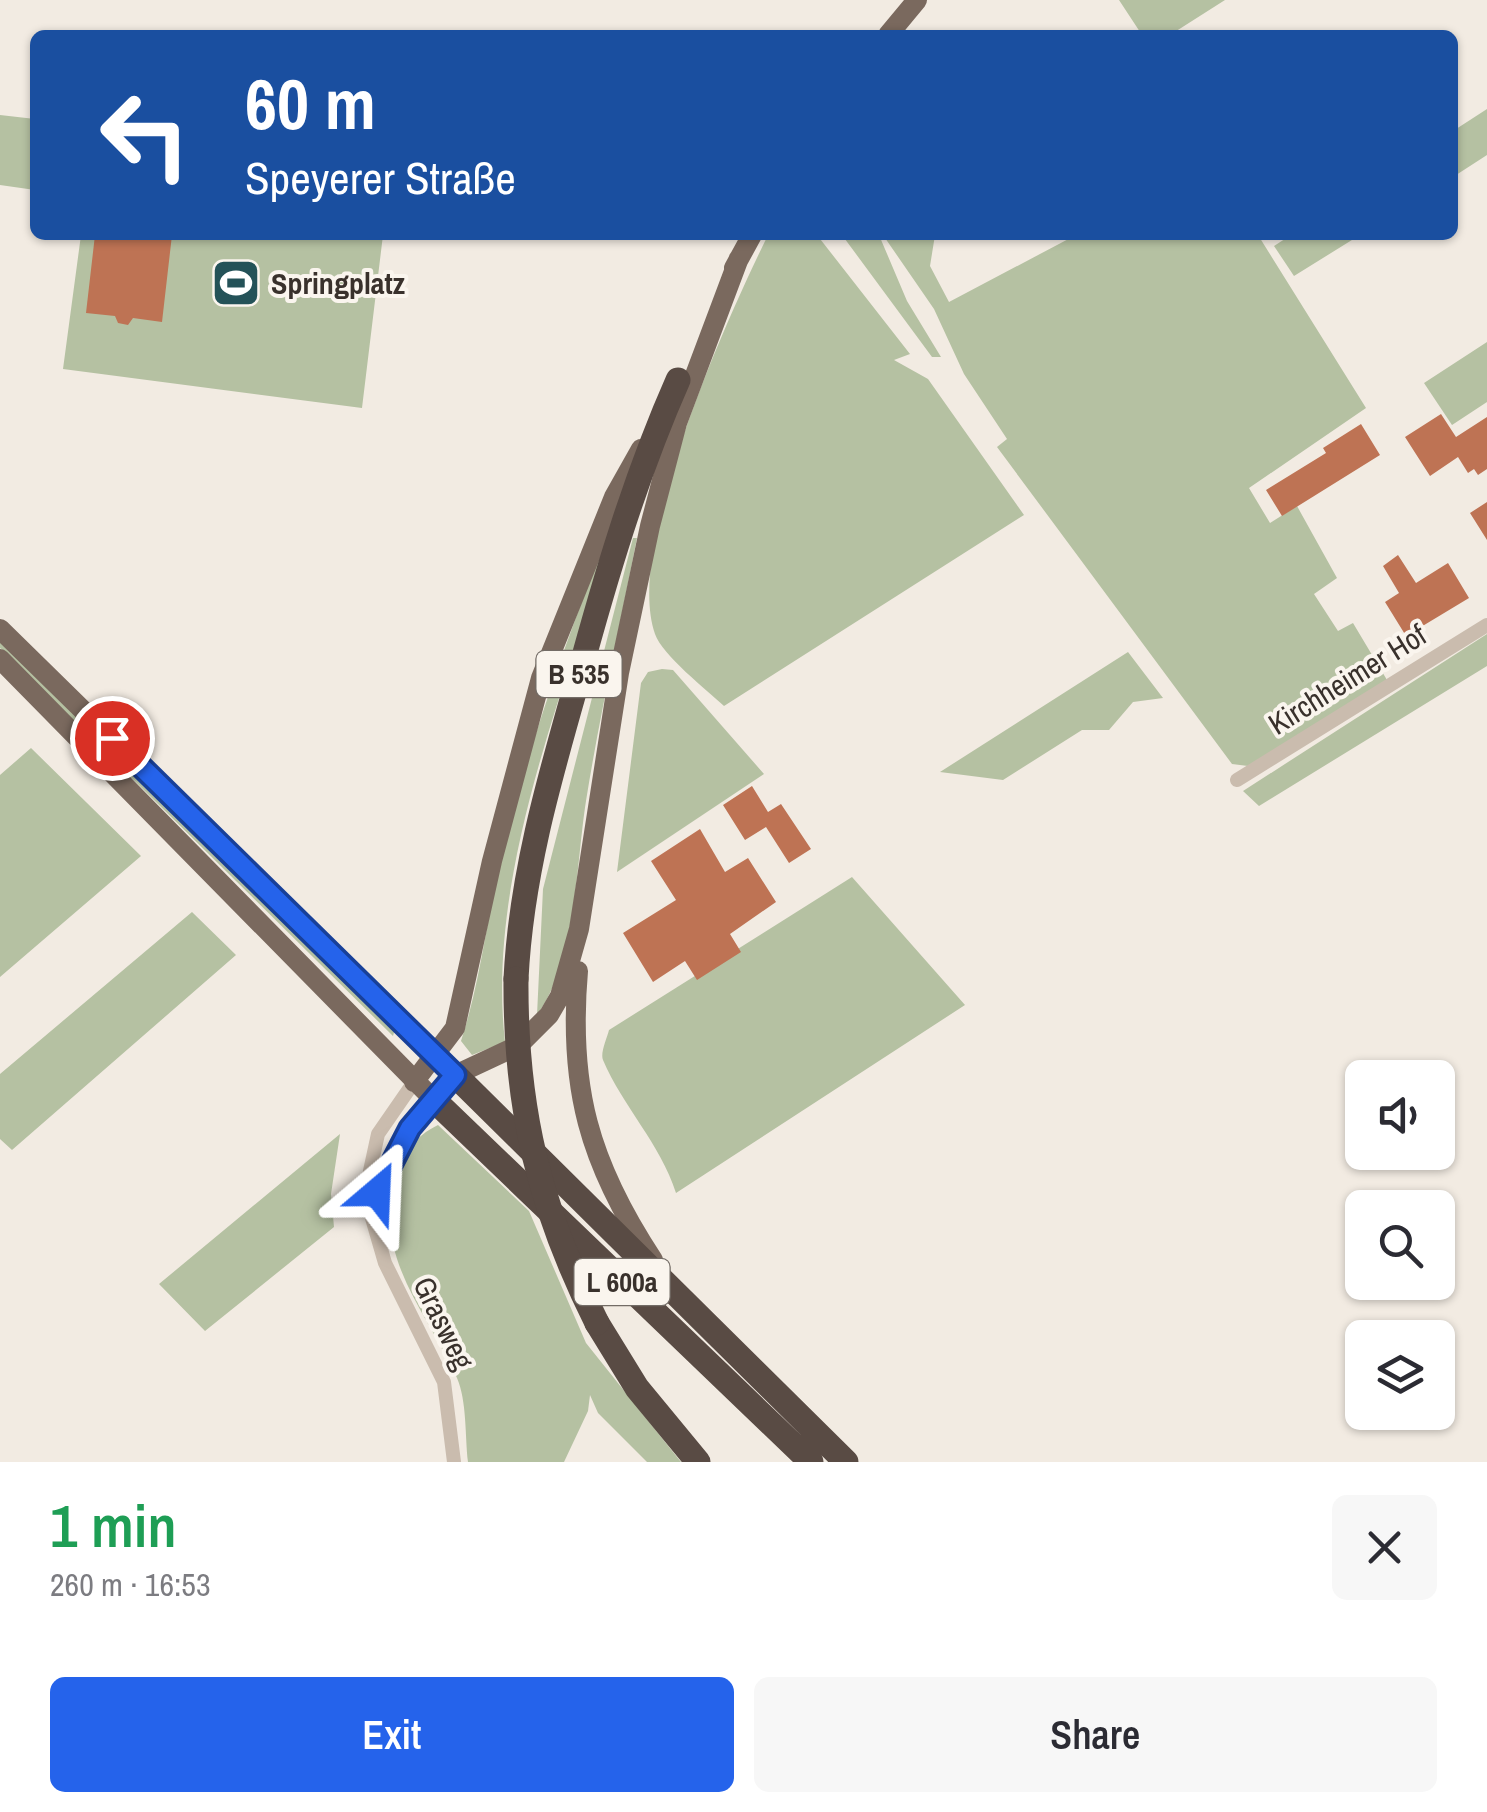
<!DOCTYPE html>
<html lang="en">
<head>
<meta charset="utf-8">
<style>
  :root { --surface:#fff; --page:#f7f7f7; --text:#2b2b33; --muted:#7c7c81; --accent:#2563eb }
  body { margin:0; font-family:"Archivo Narrow",sans-serif; background:var(--page); color:var(--text); height:100vh; display:flex; flex-direction:column; font-size:38px; white-space:nowrap }
  * { box-sizing:border-box; margin:0 }
  p { font-size:32px; color:var(--muted) }
  .icon { flex:none; width:55px; height:55px; fill:none; stroke:currentColor; stroke-width:2; stroke-linecap:round; stroke-linejoin:round }
  .map { position:relative; height:1462px; overflow:hidden }
  .details { display:flex; flex-direction:column; background:var(--surface); flex:1 }
  .details>* { flex:none }
  .guide { position:absolute; left:30px; top:30px; width:1428px; height:210px; border-radius:15px; box-shadow:0 2px 8px #0004; background:#1a4fa0; color:#fff; overflow:hidden }
  .fabs { position:absolute; left:1345px; top:1060px; display:grid; gap:20px }
  .fabs a { display:grid; place-items:center; width:110px; height:110px; border-radius:15px; background:var(--surface); box-shadow:0 2px 8px #0004; font-size:50px }
  .pin { position:absolute; display:grid; place-items:center; width:85px; height:85px; color:#fff; margin:-42px; border:5px solid #fff; border-radius:50%; box-shadow:0 2px 10px #0007 }
  .me { position:absolute; width:110px; margin:-55px; rotate:26deg; stroke-linejoin:round; filter:drop-shadow(0 0 8px #0008) }
  .turn { display:flex; align-items:center; gap:35px; height:210px; padding:0 50px; font-size:45px }
  .turn .icon { width:130px; height:130px; stroke-width:2.5 }
  .turn b { display:block; font-size:70px; line-height:85px }
  .round { display:grid; place-items:center; flex:none; width:105px; height:105px; border-radius:15px; background:var(--page) }
  .head { display:flex; align-items:center; justify-content:space-between; height:170px; padding:0 50px }
  h1 { font-size:60px; font-weight:600; line-height:75px; color:#1e9e55 }
  .button { display:flex; gap:20px; margin-top:auto; padding:20px 50px }
  .button a { flex:1; height:115px; border-radius:15px; background:var(--accent); color:#fff; font-size:40px; font-weight:600; line-height:115px; text-align:center }
  .button a+a { background:var(--page); color:var(--text) }
  .map>svg:first-child { display:block }
  .green { fill:#b5c1a2 }
  .building { fill:#be7354 }
  .lines { fill:none; stroke-linecap:round; stroke-linejoin:round }
  .street { stroke:#cabcae; stroke-width:14 }
  .primary { stroke:#7a695e; stroke-width:20 }
  .highway { stroke:#594b44; stroke-width:25 }
  .highway-bridge { stroke:#594b44; stroke-width:25 }
  .route-casing { stroke:#184099; stroke-width:25 }
  .route { stroke:#2563eb; stroke-width:18 }
  .labels { text-anchor:middle; dominant-baseline:central; stroke-width:8; stroke-linejoin:round; paint-order:stroke }
  .shield { fill:#faf5ee; stroke:#736c66; stroke-width:2.5 }
  .shield-label { font-size:28px; font-weight:bold; fill:#39312c }
  .poi-label { font-size:30px; font-weight:bold; fill:#39312c; stroke:#faf5ee; text-anchor:start }
  .street-label { font-size:30px; fill:#39312c; stroke:#faf5ee }
</style>
</head>
<body>
<div class="map">
<svg width="1487" height="1462" viewBox="0 0 1487 1462">
  <rect width="100%" height="100%" fill="#f2ebe2"/>
  <!-- green -->
  <path class="green" d="M1119,0H1225L1170,35H1142Z
    M1487,109V155L1453,177V131Z
    M0,115L35,119V190L0,185Z
    M81,235H383L362,408L63,369Z
    M768,235H817L910,354L894,360L928,379L1024,515L724,706C707,690 662,655 655,634C624,545 726,321 768,235Z
    M842,235H879L907,301L941,357H932Z
    M883,235H935L930,266L949,302L1076,235H1258L1366,408L1249,488L1270,523L1297,506L1337,578L1314,594L1338,631L1353,623L1387,680L1248,766L1232,764L997,447L1007,439L964,374L934,309Z
    M1291,235H1360L1294,276L1274,246Z
    M1487,342V402L1452,425L1424,383Z
    M608,533H613C564,691 486,876 505,1042L472,1055L461,1041C481,980 487,916 502,854C529,743 567,639 608,533Z
    M633,538H637C620,626 600,713 586,801C576,865 576,963 537,1015L543,889Z
    M1487,634V666L1259,806L1243,791Z
    M0,639L395,1029L393,1036L0,648Z
    M1128,652L1163,698L1133,702L1109,730H1082L1003,780L940,772Z
    M662,669L673,670L764,774L617,872L641,683L648,672Z
    M31,748L141,856L0,977V775Z
    M852,877L965,1005L676,1193C660,1143 623,1107 603,1060C600,1053 607,1038 609,1030Z
    M192,912L236,955L12,1150L0,1139V1074Z
    M438,1125L529,1211L586,1343L681,1462H647L598,1413L590,1395L588,1411L564,1462H468C465,1437 467,1401 457,1378C426,1310 372,1256 396,1177C404,1153 415,1136 438,1125Z
    M340,1134L331,1194L334,1227L205,1331L159,1284Z"/>
  <!-- building -->
  <path class="building" d="M95,235H172L162,322L133,318L128,325L118,323L115,316L86,313Z
    M1441,414L1456,437L1487,417V469L1478,475L1474,469L1468,473L1458,457L1430,476L1405,437Z
    M1361,424L1380,455L1282,516L1266,490L1326,453L1323,448Z
    M1487,502V540L1470,513Z
    M1398,555L1416,583L1448,563L1469,598L1406,636L1385,602L1399,593L1383,566Z
    M752,786L768,812L781,804L811,849L789,863L766,827L745,840L723,805Z
    M700,829L725,872L748,858L776,902L730,934L741,952L697,980L685,961L653,982L623,933L676,900L651,861Z"/>
  <g class="lines">
    <!-- street -->
    <path class="street" d="M1237,780L1487,625
      M414,1082L378,1134L365,1194L385,1263L444,1382L454,1462
      M373,1209L392,1159L435,1101"/>
    <!-- primary -->
    <path class="primary" d="M888,35L917,0
      M734,268L752,235
      M0,629L443,1063
      M0,659L435,1101L455,1075L519,1045L549,1015L560,996L579,929L619,673L650,526L677,423L739,258
      M578,971C568,1087 589,1163 653,1260
      M414,1082L455,1028L492,861L541,678L614,497L641,449"/>
    <!-- highway -->
    <path class="highway" d="M516,979C521,876 549,780 577,682C605,579 635,477 678,380
      M455,1075L846,1462
      M435,1101L811,1462
      M597,1323L637,1388L698,1462"/>
    <!-- highway-bridge -->
    <path class="highway-bridge" d="M516,979C515,1108 539,1207 597,1323"/>
  </g>
  <g class="lines">
    <!-- route casing -->
    <g class="route-casing">
      <path id="route" d="M112,738L455,1075L410,1128L377,1192"/>
    </g>
    <!-- route -->
    <use href="#route" class="route"/>
  </g>
  <!-- icons -->
  <defs>
    <g id="stadium-square" transform="scale(2.5)"><rect x="-9" y="-9" width="18" height="18" rx="4" fill="#245258" stroke="#faf5ee"/><path d="M0-5a6.5 5 0 1 0 0 10a6.5 5 0 1 0 0-10ZM-3.5-1.8h7v3.6h-7Z" fill="#fff"/></g>
  </defs>
  <g fill-rule="evenodd">
    <use href="#stadium-square" x="236" y="283"/>
  </g>
  <g class="labels">
    <!-- shield labels -->
    <g class="shield">
      <rect x="536.5" y="651" width="85" height="46" rx="8"/>
      <rect x="574.5" y="1259" width="95" height="46" rx="8"/>
    </g>
    <g class="shield-label">
      <text x="579" y="674">B 535</text>
      <text x="622" y="1282">L 600a</text>
    </g>
    <!-- poi labels -->
    <g class="poi-label">
      <text x="271" y="283">Springplatz</text>
    </g>
    <!-- street labels -->
    <g class="street-label">
      <text transform="translate(1347 679) rotate(-32)">Kirchheimer Hof</text>
      <text transform="translate(444 1323) rotate(64)">Grasweg</text>
    </g>
  </g>
</svg>
<div class="fabs">
<a><svg class="icon" aria-label="sound" viewBox="0 0 24 24"><path d="M4 9h4l5-4v14l-5-4H4zM17 9q2 3 0 6"/></svg></a>
<a><svg class="icon" aria-label="search" viewBox="0 0 24 24"><circle cx="10" cy="10" r="6"/><path d="M15 15l6 6"/></svg></a>
<a><svg class="icon" aria-label="layers" viewBox="0 0 24 24"><path d="M12 4l9 5-9 5-9-5zM3 14l9 5 9-5"/></svg></a>
</div>
<div class="pin" style="left:112px;top:738px;background:#d93025"><svg class="icon" aria-label="arrive" viewBox="0 0 24 24"><path d="M6 21V4h12l-3 4 3 4H6"/></svg></div>
<svg class="me" style="left:377px;top:1192px" viewBox="-20 -20 40 40"><path d="M0-17L14 15 0 8-14 15z" fill="#2563eb" stroke="#fff" stroke-width="4"/></svg>
<div class="guide">
<div class="turn"><svg class="icon" aria-label="left" viewBox="0 0 24 24"><path d="M17 20v-9H6M10 6l-5 5 5 5"/></svg><div><b>60 m</b>Speyerer Straße</div></div>
</div>
</div>
<section class="details">
<div class="head"><div><h1>1 min</h1><p>260 m · 16:53</p></div><a class="round"><svg class="icon" aria-label="close" viewBox="0 0 24 24"><path d="M6 6l12 12M18 6L6 18"/></svg></a></div>
<div class="button"><a>Exit</a><a>Share</a></div>
</section>
</body>
</html>
